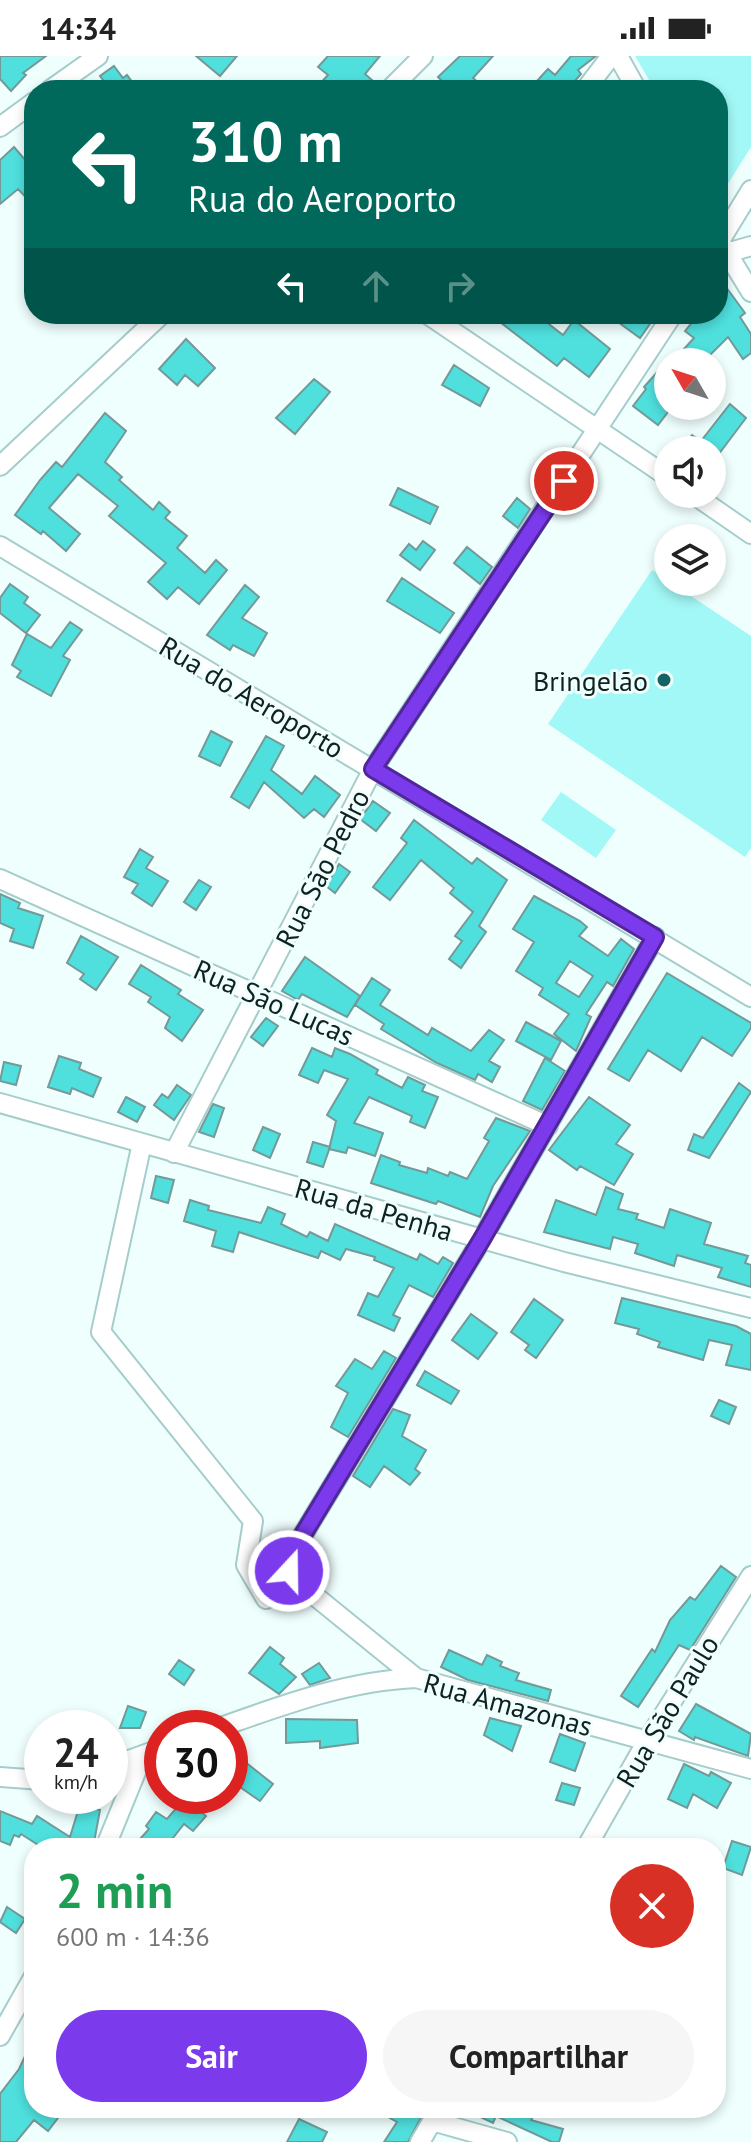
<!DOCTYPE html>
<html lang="pt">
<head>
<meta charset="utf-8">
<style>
  :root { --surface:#fff; --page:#f6f6f6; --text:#222; --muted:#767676; --accent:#7c3aed }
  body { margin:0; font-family:"PT Sans",sans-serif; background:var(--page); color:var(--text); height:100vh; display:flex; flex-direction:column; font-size:30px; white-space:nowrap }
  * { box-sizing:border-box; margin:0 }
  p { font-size:26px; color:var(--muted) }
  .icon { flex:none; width:44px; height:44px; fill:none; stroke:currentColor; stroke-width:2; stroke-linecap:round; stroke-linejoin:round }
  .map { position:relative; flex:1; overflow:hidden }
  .side { position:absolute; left:24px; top:1782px; width:702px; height:280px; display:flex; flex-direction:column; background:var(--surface); border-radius:32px; box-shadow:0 4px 12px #0003 }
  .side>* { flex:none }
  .hud { position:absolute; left:24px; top:24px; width:704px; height:244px; border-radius:32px; box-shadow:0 4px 12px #0003; background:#00695c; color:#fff; overflow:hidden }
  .needle { width:52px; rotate:309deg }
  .controls { position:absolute; left:654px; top:292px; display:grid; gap:16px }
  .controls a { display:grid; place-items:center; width:72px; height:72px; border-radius:50%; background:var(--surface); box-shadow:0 4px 12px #0003; font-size:40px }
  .speed { position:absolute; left:24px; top:1654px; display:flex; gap:16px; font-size:40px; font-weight:700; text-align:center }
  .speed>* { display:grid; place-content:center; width:104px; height:104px; border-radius:50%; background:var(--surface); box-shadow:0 4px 12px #0003; line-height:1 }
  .speed small { font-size:20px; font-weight:400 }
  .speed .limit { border:12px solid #d22; background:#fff; color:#111 }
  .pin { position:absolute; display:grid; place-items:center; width:68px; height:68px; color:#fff; margin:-34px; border:4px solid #fff; border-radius:50%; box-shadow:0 2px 8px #0007 }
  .me { position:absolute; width:88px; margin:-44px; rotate:21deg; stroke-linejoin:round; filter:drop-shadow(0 0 6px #0008) }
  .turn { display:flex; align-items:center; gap:28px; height:168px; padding:0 32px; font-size:36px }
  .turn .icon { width:104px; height:104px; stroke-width:2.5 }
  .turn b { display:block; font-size:56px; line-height:68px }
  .lanes { display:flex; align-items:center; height:76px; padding:0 32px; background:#0003; justify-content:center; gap:40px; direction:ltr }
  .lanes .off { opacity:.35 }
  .round { display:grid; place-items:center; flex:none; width:84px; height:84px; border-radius:42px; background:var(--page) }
  .summary { display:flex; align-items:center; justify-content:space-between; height:136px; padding:0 32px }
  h1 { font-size:48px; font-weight:800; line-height:60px; color:#1e9e55 }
  .action { display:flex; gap:16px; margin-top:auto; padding:16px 32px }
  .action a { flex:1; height:92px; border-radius:48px; background:var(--accent); color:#fff; font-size:32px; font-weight:800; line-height:92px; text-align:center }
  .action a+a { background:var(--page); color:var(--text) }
  .status { display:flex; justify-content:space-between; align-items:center; height:56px; padding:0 40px; background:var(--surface); direction:ltr }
  .status svg { height:22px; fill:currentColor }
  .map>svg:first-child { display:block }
  .green { fill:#a2f8f6 }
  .building { fill:#4fe0de; stroke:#739998; stroke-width:2; fill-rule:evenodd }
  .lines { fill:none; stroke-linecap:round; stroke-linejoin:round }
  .minor-casing { stroke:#a5cdcb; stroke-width:22 }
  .minor { stroke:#fff; stroke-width:18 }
  .route-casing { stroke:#51269a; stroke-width:20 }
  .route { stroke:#7c3aed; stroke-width:14 }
  .poi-dot { fill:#146463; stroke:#effffe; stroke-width:3 }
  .labels { text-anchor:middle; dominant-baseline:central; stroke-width:6; stroke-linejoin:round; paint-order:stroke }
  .poi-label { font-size:28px; fill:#112120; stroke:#effffe; text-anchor:end }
  .street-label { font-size:28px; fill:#112120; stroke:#effffe }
</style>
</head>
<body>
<div class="status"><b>14:34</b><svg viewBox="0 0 49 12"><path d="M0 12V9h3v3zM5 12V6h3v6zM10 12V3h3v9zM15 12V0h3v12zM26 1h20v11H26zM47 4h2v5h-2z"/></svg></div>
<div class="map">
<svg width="751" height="2086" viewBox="0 0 751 2086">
  <rect width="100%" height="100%" fill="#effffe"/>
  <!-- green -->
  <path class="green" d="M635,0H751V91L719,142L718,34H655Z
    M652,514L751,580V792L745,801L548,668Z
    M561,736L616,774L596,802L541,764Z"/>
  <!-- building -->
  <path class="building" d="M0,0H46L23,17L26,19L11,35L0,23Z
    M196,0H237L220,20Z
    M328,0H380L365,18L372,24L363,34H314L328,19L318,11Z
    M460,0H493L473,22L487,34H442L446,29L438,21Z
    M571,0H596L578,14L581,18L567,34H547L537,25L548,13L555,19Z
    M114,10L123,22L127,19L138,34H106L109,32L100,20Z
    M14,91L34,114V150L18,133L0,148V104Z
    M726,231L745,257L740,261L751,278V297L743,303L728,281L703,306H672L694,282L685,275L699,258H718V236Z
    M506,258H536L563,279L574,264L610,293L589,321L564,302L557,310L500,266Z
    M607,258H643L652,265L640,282Z
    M186,283L215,312L198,330L185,319L177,329L159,313Z
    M668,304V356L658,369L633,350L646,333L644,331Z
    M454,309L489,332L480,350L442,329Z
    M314,323L330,336L295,378L276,362Z
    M730,348L746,362L712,407V394H681L692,379L701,385Z
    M105,357L126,375L105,406L122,421L119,424L153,454L159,446L170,456L165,462L187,480L177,492L205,517L216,504L227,514L199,548L178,531L167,543L148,526L166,507L109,460L118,450L78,418L49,452L80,478L66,495L43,475L41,478L15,459L40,424L56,406L62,411Z
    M398,432L438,451L430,468L390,449Z
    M517,442L530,453L518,472L503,460Z
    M423,485L435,494L420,514L400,499L409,488L416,494Z
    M467,491L492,511L480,528L454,507Z
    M402,522L454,557L440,577L387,545Z
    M10,528L28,541L24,547L40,559L26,577L0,557V542Z
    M245,529L259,541L242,562L267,577L254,600L233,589L230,594L207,579Z
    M70,566L82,574L63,600L70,604L51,640L17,621L21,615L12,609L27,578L51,592Z
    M211,675L232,686L220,710L199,700Z
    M266,680L284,690L271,714L302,738L315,720L340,739L324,761L314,753L304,762L264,726L249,752L231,741Z
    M373,745L390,757L376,775L360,763Z
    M414,764L472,808L477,802L507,824L479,870L486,876L461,912L449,903L462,885L455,880L473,856L450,837L454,832L421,804L390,844L373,831L407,787L401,782Z
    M140,793L153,801L146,812L168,825L152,850L132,837L138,828L124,821Z
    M339,808L350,816L335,837L326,830Z
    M199,824L211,831L196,854L184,846Z
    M0,838L20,847L18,852L43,860L33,892L10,885L14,873L0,867Z
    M534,840L580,865L587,871L579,880L608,900L621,883L634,893L613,930L607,926L586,958L591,961L576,995L554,978L569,958L539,939L543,932L516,915L534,886L513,873ZM570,905L593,920L579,941L556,927Z
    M81,880L118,901L96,934L80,923L84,918L67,907Z
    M305,901L360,940L347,961L302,938L298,944L282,935Z
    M141,909L181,934L178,938L203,954L182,985L165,972L170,961L148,946L151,941L129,928Z
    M667,917L751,967V972L732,1000L702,981L681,1015L648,994L629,1025L608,1013Z
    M372,922L390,934L380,949L428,979L432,972L471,995L489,974L504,984L489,1005L500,1011L492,1026L478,1018L475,1024L437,1007L381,973L384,968L355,949Z
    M266,962L278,970L263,990L251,981Z
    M526,966L561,985L551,1004L516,985Z
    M312,992L332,1001L335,992L350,998L378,1014L376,1018L402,1032L408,1021L425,1029L422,1035L438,1041L425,1072L410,1066L412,1060L369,1041L354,1067L383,1077L375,1100L348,1091L346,1097L329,1093L336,1065L327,1059L348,1023L324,1014L318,1027L299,1019Z
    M59,1000L81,1007L79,1013L101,1022L93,1041L72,1032L70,1038L48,1031Z
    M545,1002L565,1015L542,1054L523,1045Z
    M4,1006L21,1010L16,1029L0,1025Z
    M739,1027L751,1036L709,1102L688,1094L694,1078L703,1082Z
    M177,1029L191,1039L174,1064L154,1049L162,1038L168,1042Z
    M126,1041L145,1051L137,1066L118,1056Z
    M589,1041L630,1069L616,1088L633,1098L614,1129L580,1110L577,1114L549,1094Z
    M213,1048L224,1052L214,1081L199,1076Z
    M496,1062L530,1075L493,1130L480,1161L438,1145L436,1148L371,1127L381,1099L400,1106L399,1109L427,1117L428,1112L448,1120L450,1116L467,1123L489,1085L484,1082Z
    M263,1071L280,1078L270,1102L253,1094Z
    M313,1086L330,1091L323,1111L307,1106Z
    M156,1120L174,1124L168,1147L151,1142Z
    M606,1131L623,1138L618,1153L638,1158L636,1163L664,1172L670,1153L711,1167L704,1188L748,1200L745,1207L751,1209V1231L718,1221L722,1212L677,1199L674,1210L635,1197L638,1188L613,1181L610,1193L544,1176L556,1144L596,1159Z
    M190,1144L209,1150L208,1154L261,1167L268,1151L285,1158L281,1168L307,1181L310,1176L328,1185L335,1168L417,1204L420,1198L438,1208L443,1201L453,1207L433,1241L409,1229L393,1259L400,1262L394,1275L358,1259L368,1237L378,1241L394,1212L374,1204L375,1201L346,1193L340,1204L321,1195L318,1202L239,1176L233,1196L212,1190L216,1175L184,1165Z
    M622,1242L736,1270L751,1278V1314L726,1309L732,1289L709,1284L703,1304L658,1291L660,1286L637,1278L639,1273L615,1267Z
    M534,1243L563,1264L536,1302L525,1294L529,1289L511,1276Z
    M471,1258L497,1277L478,1303L452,1284Z
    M384,1295L396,1302L348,1381L331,1371L348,1337L336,1330L355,1303L372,1313Z
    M425,1315L459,1335L451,1348L417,1329Z
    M719,1344L736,1351L729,1368L711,1360Z
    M393,1353L410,1359L402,1380L426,1394L415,1413L420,1417L410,1429L384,1410L370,1431L353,1420Z
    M721,1510L736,1521L690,1594L679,1589L638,1651L621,1640L652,1593L655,1596L670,1564L690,1541L695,1544Z
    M270,1591L284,1602L280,1608L296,1621L279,1638L249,1617Z
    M449,1594L482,1609L487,1599L502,1606L500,1610L519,1617L516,1624L551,1634L548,1645L468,1624L441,1611Z
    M179,1604L194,1614L184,1629L169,1618Z
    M319,1607L330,1622L310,1629L302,1618Z
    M696,1648L751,1678L748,1700L695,1681L694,1684L679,1675Z
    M128,1650L146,1656L140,1672H120Z
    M490,1662L521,1670L512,1695L484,1679Z
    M286,1663L357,1664L358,1687L320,1692V1685L286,1687Z
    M560,1678L585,1687L575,1715L550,1706Z
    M230,1694L273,1728L260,1745L230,1724Z
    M684,1708L709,1720L711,1716L731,1727L717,1752L693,1738L687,1752L668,1743Z
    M562,1727L580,1732L574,1749L556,1744Z
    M185,1742L206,1760L193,1775L184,1768L165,1792H150L140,1783L149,1773L146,1770L156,1756L167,1763Z
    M80,1748L100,1754L93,1792H43L21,1778L19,1781L14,1779L10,1789L0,1785V1755L32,1768L37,1760L70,1781Z
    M732,1785L751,1791L742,1819L723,1812Z
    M7,1851L25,1863L16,1877L0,1866Z
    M34,1981V2052H44L58,2062L48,2075L34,2064L16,2086H0V2038L19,2013Z
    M395,2052H426L408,2086H384L397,2066L390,2062Z
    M461,2052H537L531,2064L563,2073L559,2086H552L496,2060L493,2067Z
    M299,2063L327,2076L322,2086H287Z"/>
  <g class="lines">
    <!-- minor casing -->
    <g class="minor-casing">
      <path id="minor" d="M618,0L637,34
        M50,34L98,0
        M389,34L423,0
        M585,34L611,0
        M0,71L34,46
        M718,182L751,236
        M718,188L751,134
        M727,197L751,190
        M427,258L668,421
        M0,410L162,258
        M693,438L751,478
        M0,490L751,941
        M0,823L548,1070
        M0,1047L564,1206L751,1252
        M142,1087L101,1276L253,1465L246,1509L266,1543
        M174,1097L373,713L673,258
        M416,1622L294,1523L287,1505L482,1183L655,881
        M218,1672C283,1649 347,1625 416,1622L751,1713
        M110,1711L162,1692
        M0,1721L42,1724
        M105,1792L143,1699
        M586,1792L647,1685L751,1520
        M0,1980L34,1920
        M432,2065L507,2086
        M420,2086L440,2052"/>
    </g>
    <!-- minor -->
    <use href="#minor" class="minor"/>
  </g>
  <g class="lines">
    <!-- route casing -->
    <g class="route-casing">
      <path id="route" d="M289,1515L287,1505L482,1183L655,881L373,713L564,425"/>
    </g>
    <!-- route -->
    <use href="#route" class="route"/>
  </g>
  <!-- markers -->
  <circle class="poi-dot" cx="664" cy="624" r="8"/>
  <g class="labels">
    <!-- poi labels -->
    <g class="poi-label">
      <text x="648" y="624">Bringelão</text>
    </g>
    <!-- street labels -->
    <g class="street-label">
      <text transform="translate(252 641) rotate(31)">Rua do Aeroporto</text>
      <text transform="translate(322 812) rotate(-63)">Rua São Pedro</text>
      <text transform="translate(274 946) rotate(24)">Rua São Lucas</text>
      <text transform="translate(374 1153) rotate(16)">Rua da Penha</text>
      <text transform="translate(508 1648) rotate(15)">Rua Amazonas</text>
      <text transform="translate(667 1655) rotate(-59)">Rua São Paulo</text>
    </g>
  </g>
</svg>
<div class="controls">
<a><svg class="needle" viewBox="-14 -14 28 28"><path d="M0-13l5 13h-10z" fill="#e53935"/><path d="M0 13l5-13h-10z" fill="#767676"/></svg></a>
<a><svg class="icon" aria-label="sound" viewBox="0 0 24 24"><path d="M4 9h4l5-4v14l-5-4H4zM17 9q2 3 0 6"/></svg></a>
<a><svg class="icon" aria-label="layers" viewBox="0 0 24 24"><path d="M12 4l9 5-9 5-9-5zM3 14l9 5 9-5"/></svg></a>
</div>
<div class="speed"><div>24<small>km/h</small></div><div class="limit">30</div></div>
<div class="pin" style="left:564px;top:425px;background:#d93025"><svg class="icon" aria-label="arrive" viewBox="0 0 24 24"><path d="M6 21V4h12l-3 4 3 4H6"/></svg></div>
<svg class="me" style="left:289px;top:1515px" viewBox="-20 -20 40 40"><circle r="17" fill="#7c3aed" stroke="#fff" stroke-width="3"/><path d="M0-11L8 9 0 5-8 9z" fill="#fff"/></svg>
<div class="hud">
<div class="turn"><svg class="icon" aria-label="left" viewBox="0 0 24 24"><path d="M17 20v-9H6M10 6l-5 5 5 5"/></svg><div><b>310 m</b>Rua do Aeroporto</div></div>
<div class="lanes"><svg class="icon" aria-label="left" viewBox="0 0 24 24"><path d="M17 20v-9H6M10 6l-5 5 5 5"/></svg><svg class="icon off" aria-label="ahead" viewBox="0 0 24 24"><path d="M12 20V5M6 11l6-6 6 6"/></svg><svg class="icon off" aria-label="right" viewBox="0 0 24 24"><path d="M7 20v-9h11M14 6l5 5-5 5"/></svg></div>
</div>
<section class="side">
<div class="summary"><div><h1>2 min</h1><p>600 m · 14:36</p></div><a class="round" style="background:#d93025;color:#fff"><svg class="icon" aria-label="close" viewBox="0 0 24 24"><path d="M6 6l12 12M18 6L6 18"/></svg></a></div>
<div class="action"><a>Sair</a><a>Compartilhar</a></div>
</section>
</div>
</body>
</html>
